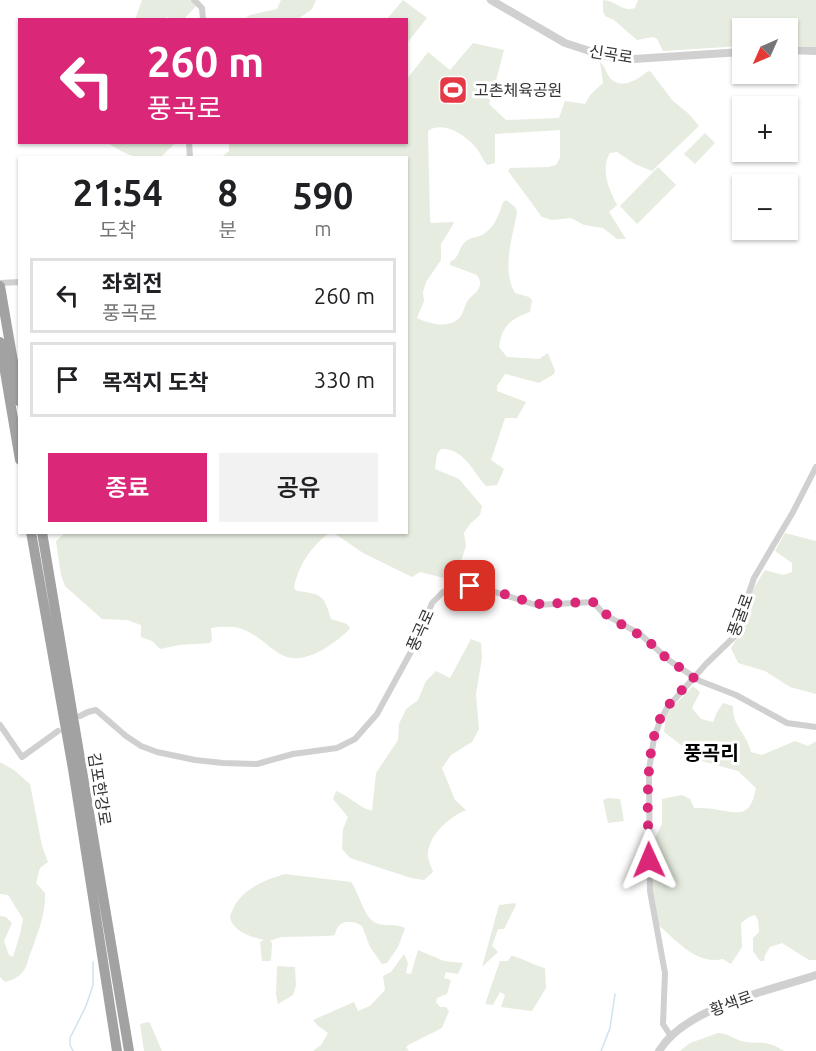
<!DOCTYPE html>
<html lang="ko">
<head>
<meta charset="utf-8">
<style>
  :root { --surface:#fff; --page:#f2f2f2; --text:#202124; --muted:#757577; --line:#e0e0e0; --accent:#db2777 }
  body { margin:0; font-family:Ubuntu,"Noto Sans KR",sans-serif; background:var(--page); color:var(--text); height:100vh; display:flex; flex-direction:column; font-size:22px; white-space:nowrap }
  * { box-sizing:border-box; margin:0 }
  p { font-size:20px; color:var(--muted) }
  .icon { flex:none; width:33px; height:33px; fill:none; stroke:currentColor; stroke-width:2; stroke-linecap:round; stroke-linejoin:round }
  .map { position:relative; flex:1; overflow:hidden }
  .side { position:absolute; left:18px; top:156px; width:390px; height:378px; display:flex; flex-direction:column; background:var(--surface); border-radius:0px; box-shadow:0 2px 4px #0004 }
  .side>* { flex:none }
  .top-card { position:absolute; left:18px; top:18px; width:390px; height:126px; border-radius:0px; box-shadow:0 2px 4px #0004; background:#db2777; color:#fff; overflow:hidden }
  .needle { width:39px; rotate:225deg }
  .tools { position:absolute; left:732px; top:18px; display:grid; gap:12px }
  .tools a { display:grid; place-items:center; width:66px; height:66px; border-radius:0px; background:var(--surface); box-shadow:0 2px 4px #0004; font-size:30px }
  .pin { position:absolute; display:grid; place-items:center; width:51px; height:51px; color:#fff; margin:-26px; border-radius:12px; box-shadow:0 3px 9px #0006 }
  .me { position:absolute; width:66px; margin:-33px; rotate:359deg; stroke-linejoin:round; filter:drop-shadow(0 0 4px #0008) }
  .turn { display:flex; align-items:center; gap:21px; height:126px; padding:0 30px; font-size:27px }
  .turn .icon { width:78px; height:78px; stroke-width:2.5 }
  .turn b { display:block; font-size:42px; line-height:51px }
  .eta { display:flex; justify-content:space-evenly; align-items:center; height:102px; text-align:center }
  .eta b { font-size:36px; font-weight:600; line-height:42px }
  .button { display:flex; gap:12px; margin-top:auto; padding:12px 30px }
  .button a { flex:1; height:69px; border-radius:0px; background:var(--accent); color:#fff; font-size:24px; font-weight:600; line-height:69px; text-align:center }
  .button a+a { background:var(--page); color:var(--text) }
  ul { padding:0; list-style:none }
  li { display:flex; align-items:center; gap:18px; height:75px; margin:0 12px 9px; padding:0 18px; border:3px solid var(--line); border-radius:0px }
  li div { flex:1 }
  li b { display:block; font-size:22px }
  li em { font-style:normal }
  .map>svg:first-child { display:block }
  .green { fill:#e6ecdf }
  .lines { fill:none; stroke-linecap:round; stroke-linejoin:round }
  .stream { stroke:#cfe2ee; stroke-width:1.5 }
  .minor { stroke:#d0d0d0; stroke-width:6 }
  .tertiary { stroke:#d0d0d0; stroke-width:8 }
  .trunk { stroke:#a2a2a2; stroke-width:10 }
  .route { stroke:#db2777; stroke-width:10; stroke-dasharray:0 18 }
  .labels { text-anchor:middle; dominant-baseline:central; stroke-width:6; stroke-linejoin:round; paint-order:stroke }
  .street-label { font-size:16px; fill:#333; stroke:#fff }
  .poi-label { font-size:16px; fill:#333; stroke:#fff; text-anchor:start }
  .quarter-label { font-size:20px; font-weight:bold; fill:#000; stroke:#fff }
</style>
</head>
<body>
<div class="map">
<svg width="816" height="1051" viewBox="0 0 816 1051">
  <rect width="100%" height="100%" fill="#fff"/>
  <!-- green -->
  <path class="green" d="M142,0H190L197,5L184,19H172L167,17L164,19L135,20Z
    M281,0H316L312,9L298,19H244L250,15L277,9Z
    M403,0L427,18L407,43L406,20L387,19Z
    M603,0C616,0 622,13 635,8L638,0H816V47L788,45V28H742V46L663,51L657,39L653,37L637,40L614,20L605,16L603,11Z
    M473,43L504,50L492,96L489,104L506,120L559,118L565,101L585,104L590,95L603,83L600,62C606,67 606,74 611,79C623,90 638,79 648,71L651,72L672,100L689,114L699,126L652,171L635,164L617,152L610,153C600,170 609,189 617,205L609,212L626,239H617L603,228L584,225L571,218L552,220L542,217L508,171L510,168L548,167L556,165L560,158V130L495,134V163L487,165C483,160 481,154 477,149C467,136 444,120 428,131L430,220L431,223L452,222L454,223L441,244V260L426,282L423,292L424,301L417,318C430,324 450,330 461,316C464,311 465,303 469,299C476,292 485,287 477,275L450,265V262C460,257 458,250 464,243C469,237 476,238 482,235C495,228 499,214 503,202L506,200L515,207L517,212C513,237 501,268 515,293L529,297L532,300L530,312C511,319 502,325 499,347L507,357L539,359L548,353L555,371L554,374L539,383L505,374L497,386V391L526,402L517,418H505L491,460L504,469L497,485L486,486C473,472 464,448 441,449L437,454L435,469L459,479L482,506L480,515L470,524L464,533L466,546L459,567L451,565L444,578L420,572L412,577L363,553L334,533H329C312,546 298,565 294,588L297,591C322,594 324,595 331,619L347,624L350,628C344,636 333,643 324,649C278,675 274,639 239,628C230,626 220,627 211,628L212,640L210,643L179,645L160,649L152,641L141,637V625L127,620L102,619L65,586L61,575L56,541L65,533L406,532V158L222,157L229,151V143L406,142L407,79L428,52L450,70Z
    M705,133L715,143L695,164L684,154Z
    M108,143H175L162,156C137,160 128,156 108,143Z
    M658,167L676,185L637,224L620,206Z
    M785,533L816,541V694L790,687L765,671L738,663L731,648C742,634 743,616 749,599C753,589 759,579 765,570L783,575L792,572V563L775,551Z
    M471,639L481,643L482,658L476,694L479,729L472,742L451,755L442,768L455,800L466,810C449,817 426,837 428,858C429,862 432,868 433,872L424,880L411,878L350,858L342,849L343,829L348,817L333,799L336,791C350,796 358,807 372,811L376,773L398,740L399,724L406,709L418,700L426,681L436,671L450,678Z
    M693,686L700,692L692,708L701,719L713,722L717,712L723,703L733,706C732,726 747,733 751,752L762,755L795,741L808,746L816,741V960H809L782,943L770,947L765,955L764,961H760L753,951V938L759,932L758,920L755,915L749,917L741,923L742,947L731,964L723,959C695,965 677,940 657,924L652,891L651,846L662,824V799L682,795L690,799L694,808C701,808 707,808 714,809C739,813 750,819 756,788L738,771L702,761L664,732L666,714Z
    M0,762L14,770L30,784L42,846L48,862L40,868L36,883L45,893C46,914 38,932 31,952C28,957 28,965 24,970C20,977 12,980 5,982L0,977V916L6,917L12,923L4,941L9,955L13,957L20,934L23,919L8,895L0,894Z
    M608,798L620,799L624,821L608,823L603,800Z
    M285,874L351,882C360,894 363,917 376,923C385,927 395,923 405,928L398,947L387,963L382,964L370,947L362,926C351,919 337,920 335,935L328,936L281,937L270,941L272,943L271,961H262L260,942L264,940C251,937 233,932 230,917C237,891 261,881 285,874Z
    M515,903L516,905L504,929H498L492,946L498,952L482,967L499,905Z
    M418,950L444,961L463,963L458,974L446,972L444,978L451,980L447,994L437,998L436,1002L440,1007H446L449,1011L442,1028L410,1044L406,1047L409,1051H313L321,1045L328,1033L317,1025L313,1020L354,1002L358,1011L370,1006L385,990L383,976L391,972L404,954L408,963L406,973L411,974Z
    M511,956C518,956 535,966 545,968L546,988L532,1011L501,1007L505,995L500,992L493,1005L485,1004L500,961H508Z
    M277,966L295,967L296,986L293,995L278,1004L276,994Z
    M148,1022L150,1023L162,1051H144L140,1024Z
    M718,1033C729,1033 736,1041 746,1042C765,1044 766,1040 784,1051H680L690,1043Z"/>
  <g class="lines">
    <!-- stream -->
    <path class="stream" d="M73,1051L70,1045V1038L86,1006L93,985V962
      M601,1051L610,1028L615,994"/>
    <!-- minor -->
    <path class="minor" d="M194,0L202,8L203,20
      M189,142L190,158
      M0,283L20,282
      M80,716L88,712L96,710L126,736L141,746L157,752L195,760L223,763L257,764L293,754L337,748L355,739L377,714L419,637L432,603L443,592L476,586L536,605L593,602L604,614L640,634L670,661L700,681L736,695L787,723L816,727
      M0,725L22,757L58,731
      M670,1035L663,1024L665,973L650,891L649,770L654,738L660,721L667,708L706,664L734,637L754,578L793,512L816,467"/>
    <!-- tertiary -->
    <path class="tertiary" d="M491,0L565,43L605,56L634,59L742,52
      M788,50L816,51
      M659,1051C686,1007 768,991 816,975"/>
    <!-- trunk -->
    <path class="trunk" d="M0,286L20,402
      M0,342L20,460
      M31,532L73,769L117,1051
      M42,532L129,1051"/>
  </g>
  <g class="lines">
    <!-- route -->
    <path class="route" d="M470,586L481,587L536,604L593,602L609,617L646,639L664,656L694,678C681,691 667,704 659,721C644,757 648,820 649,860"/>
  </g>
  <!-- icons -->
  <defs>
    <g id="stadium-square" transform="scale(1.5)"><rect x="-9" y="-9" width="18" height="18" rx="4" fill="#e63946" stroke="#fff"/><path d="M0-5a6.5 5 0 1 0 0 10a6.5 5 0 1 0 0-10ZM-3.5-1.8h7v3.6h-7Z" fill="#fff"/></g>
  </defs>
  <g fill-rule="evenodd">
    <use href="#stadium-square" x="453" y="90"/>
  </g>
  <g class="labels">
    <!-- street labels -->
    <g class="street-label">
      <text transform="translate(611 54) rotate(9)">신곡로</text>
      <text transform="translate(740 615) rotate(-70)">풍굴로</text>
      <text transform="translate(420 630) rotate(-66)">풍곡로</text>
      <text transform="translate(100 789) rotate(81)">김포한강로</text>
      <text transform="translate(731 1003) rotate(-20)">황색로</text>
    </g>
    <!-- poi labels -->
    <g class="poi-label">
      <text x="474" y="90">고촌체육공원</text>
    </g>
    <!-- quarter labels -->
    <g class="quarter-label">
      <text x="711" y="752">풍곡리</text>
    </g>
  </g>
</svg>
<div class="tools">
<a><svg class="needle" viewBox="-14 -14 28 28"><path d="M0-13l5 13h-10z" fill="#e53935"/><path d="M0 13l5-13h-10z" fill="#757577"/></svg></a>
<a>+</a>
<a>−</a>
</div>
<div class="pin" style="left:470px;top:586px;background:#d93025"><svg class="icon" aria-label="arrive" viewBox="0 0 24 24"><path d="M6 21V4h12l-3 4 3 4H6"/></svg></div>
<svg class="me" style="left:649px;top:860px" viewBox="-20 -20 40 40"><path d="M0-17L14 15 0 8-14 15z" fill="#db2777" stroke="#fff" stroke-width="4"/></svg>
<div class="top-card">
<div class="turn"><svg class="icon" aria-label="left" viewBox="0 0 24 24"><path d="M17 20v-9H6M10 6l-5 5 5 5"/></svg><div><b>260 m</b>풍곡로</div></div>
</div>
<section class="side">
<div class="eta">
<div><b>21:54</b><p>도착</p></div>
<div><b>8</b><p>분</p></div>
<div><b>590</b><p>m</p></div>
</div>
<ul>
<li><svg class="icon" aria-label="left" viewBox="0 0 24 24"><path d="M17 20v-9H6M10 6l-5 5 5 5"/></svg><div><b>좌회전</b><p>풍곡로</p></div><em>260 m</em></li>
<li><svg class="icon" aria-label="arrive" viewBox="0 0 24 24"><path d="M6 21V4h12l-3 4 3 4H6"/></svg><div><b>목적지 도착</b></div><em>330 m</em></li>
</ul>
<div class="button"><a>종료</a><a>공유</a></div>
</section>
</div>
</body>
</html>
